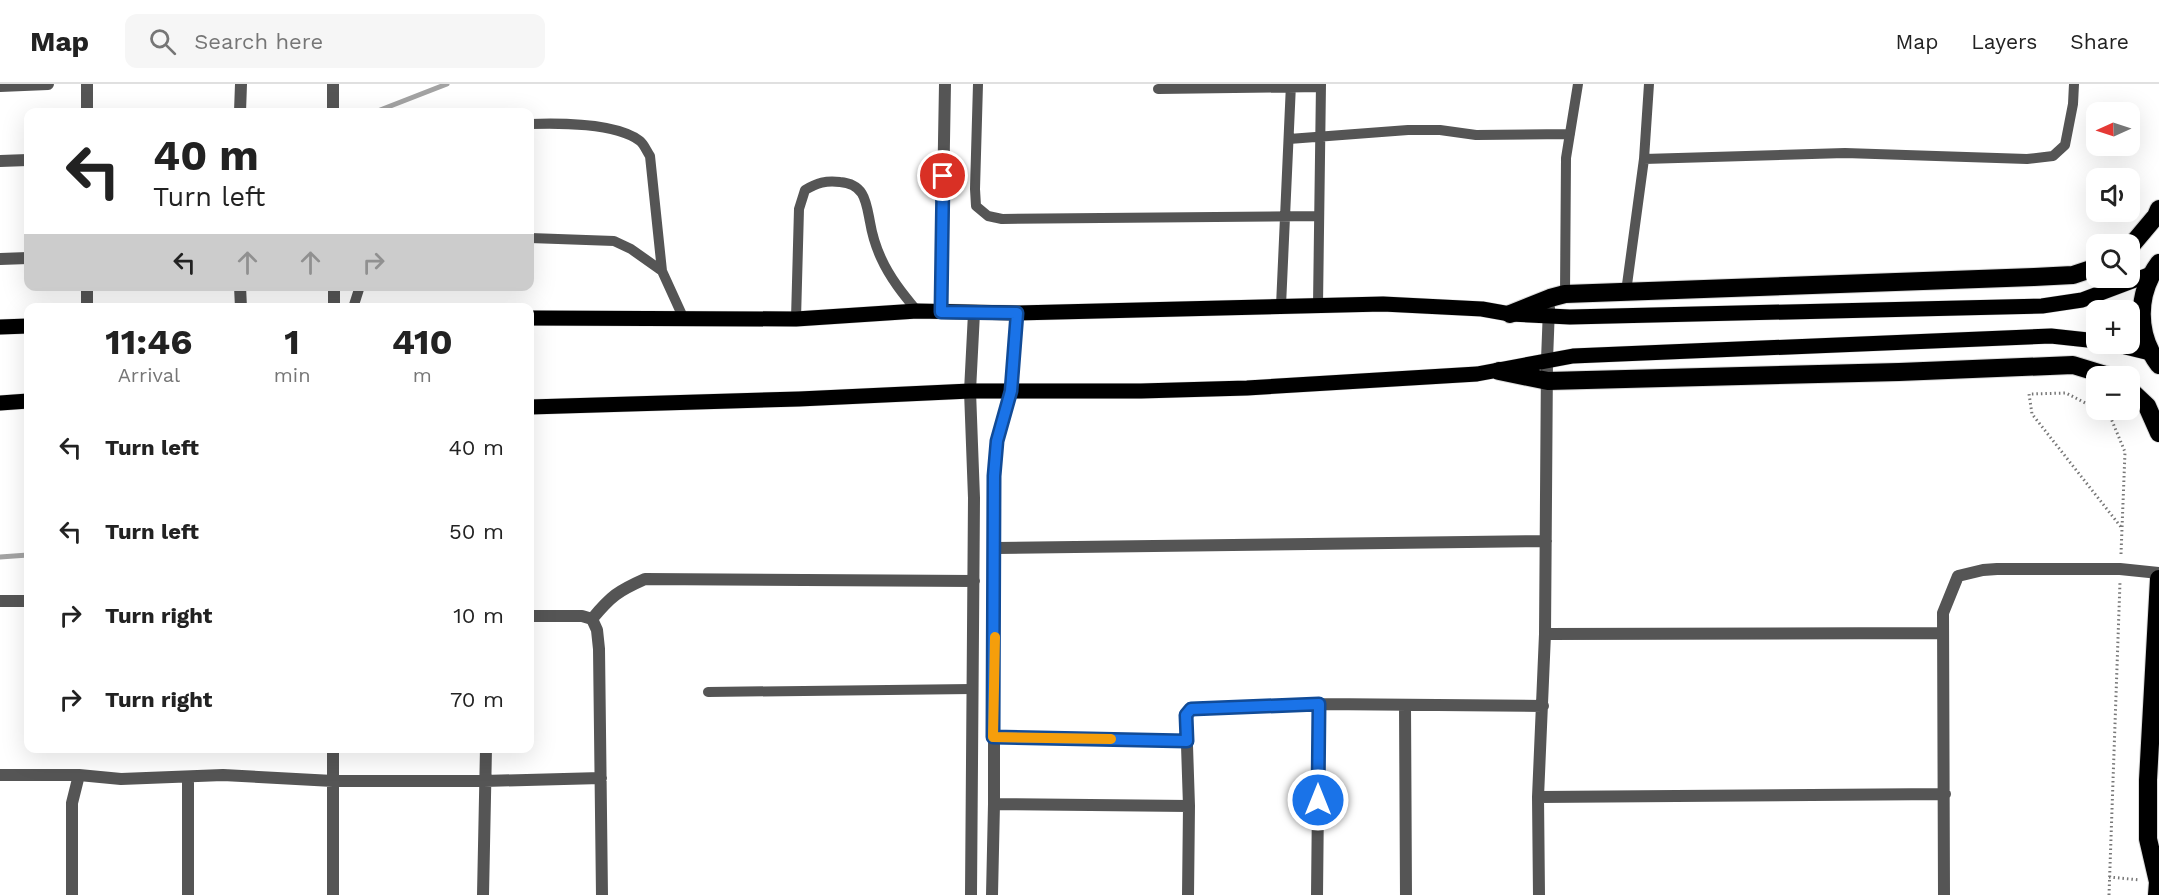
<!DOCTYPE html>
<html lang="en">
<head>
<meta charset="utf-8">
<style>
  :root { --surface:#fff; --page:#f6f6f6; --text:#222; --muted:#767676; --line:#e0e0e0 }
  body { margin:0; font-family:"Work Sans",sans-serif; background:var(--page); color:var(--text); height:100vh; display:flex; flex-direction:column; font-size:22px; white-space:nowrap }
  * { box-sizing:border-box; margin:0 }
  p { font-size:20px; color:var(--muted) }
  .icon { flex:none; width:33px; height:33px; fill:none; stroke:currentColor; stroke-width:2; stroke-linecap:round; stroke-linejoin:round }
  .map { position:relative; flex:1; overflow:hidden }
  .sheet { position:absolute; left:24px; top:219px; width:510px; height:450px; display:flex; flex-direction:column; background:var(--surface); border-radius:12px; box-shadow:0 6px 24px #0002 }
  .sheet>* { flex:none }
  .banner { position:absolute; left:24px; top:24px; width:510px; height:183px; border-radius:12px; box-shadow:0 6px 24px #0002; background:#fff; color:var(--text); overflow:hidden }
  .needle { width:39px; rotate:267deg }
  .buttons { position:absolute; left:2086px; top:18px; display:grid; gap:12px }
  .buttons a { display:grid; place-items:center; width:54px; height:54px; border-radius:12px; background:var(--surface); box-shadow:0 6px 24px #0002; font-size:30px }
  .pin { position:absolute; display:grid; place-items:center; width:51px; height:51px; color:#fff; margin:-26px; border:3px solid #fff; border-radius:50%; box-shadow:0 2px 6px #0007 }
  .me { position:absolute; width:66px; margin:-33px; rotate:0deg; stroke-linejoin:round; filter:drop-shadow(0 0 4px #0008) }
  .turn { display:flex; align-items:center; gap:21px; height:126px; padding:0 30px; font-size:27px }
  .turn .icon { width:78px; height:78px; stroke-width:2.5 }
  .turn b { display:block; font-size:42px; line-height:51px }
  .lanes { display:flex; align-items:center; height:57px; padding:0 30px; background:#0003; justify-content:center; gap:30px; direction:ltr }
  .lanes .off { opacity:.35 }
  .eta { display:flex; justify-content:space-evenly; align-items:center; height:102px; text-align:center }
  .eta b { font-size:36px; font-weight:700; line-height:42px }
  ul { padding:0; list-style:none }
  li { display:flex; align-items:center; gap:18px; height:84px; padding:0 30px }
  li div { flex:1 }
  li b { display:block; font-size:22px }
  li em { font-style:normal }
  header { display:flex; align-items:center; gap:36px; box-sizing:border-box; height:84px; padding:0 30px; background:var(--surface); border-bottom:2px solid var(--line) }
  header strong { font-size:28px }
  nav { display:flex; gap:33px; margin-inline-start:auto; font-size:21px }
  .search { width:420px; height:54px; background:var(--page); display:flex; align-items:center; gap:15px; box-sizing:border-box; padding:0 21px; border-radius:12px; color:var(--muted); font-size:22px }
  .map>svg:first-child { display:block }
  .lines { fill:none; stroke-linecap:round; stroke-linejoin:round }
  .stream { stroke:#a3a3a3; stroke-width:5 }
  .primary-casing { stroke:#dbdbdb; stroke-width:16 }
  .highway-casing { stroke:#dbdbdb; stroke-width:20 }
  .path { stroke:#777; stroke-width:3; stroke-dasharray:1.5 3; stroke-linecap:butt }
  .lane { stroke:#555; stroke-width:10 }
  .street { stroke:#555; stroke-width:12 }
  .primary { stroke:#000; stroke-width:15 }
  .highway { stroke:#000; stroke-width:18 }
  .route-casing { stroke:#114b97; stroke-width:15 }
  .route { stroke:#1a73e8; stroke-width:10 }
  .slow { stroke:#f59e0b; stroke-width:10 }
</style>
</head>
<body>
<header>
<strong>Map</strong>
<div class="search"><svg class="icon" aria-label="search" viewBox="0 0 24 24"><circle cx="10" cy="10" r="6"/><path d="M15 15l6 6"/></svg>Search here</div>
<nav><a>Map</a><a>Layers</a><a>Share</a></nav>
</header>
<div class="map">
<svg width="2159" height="811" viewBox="0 0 2159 811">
  <rect width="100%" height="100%" fill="#fff"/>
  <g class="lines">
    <!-- stream -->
    <path class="stream" d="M375,28L447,0
      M0,473L28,471"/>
    <!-- primary casing -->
    <g class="primary-casing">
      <path id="primary" d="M530,234L796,235L917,227L1017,229L1383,220L1482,225L1510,230L1570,233L2042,222L2082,216L2151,190
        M0,243L28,242
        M2113,260L2150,269
        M0,319L28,317
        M530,323L799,315L970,307H1141L1247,304L1477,290L1573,272L2051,252L2097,257"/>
    </g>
    <!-- highway casing -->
    <g class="highway-casing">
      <path id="highway" d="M2130,163L2156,132L2159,125
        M2159,179C2136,210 2136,250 2159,281
        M1510,230L1550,214L1565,210L2034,193L2073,191L2097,183
        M1499,287L1548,297L1899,288L2073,281L2109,292
        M2130,306L2147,322L2159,349
        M2157,811L2158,798L2148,755V696L2159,495"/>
    </g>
    <!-- path -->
    <path class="path" d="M2097,325L2066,309L2029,310L2032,330L2121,443
      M2098,326L2110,332L2125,368L2121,470
      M2109,793L2140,796
      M2109,811L2120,498"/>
    <!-- lane -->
    <path class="lane" d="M978,0L975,105L976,122L988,132L1002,135L1319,132
      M1158,5L1321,3
      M530,40C558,39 616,39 640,57C644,60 647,68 650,72L662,187
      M1289,55L1408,46H1440L1476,51L1570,50
      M1644,75L1845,69L2027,75L2053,72L2065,61L2073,20L2074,0
      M530,154L614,157L631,165L662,187L683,233
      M1626,208L1644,75L1649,0
      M1565,210L1566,74L1578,0
      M1318,221L1321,0
      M1281,222L1291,0
      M353,224L360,202
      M796,235L799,125L805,106C817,99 826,96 840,98C865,100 866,118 870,138C872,150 876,163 881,174C890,194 903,210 917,227
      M708,608L972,605"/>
    <!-- street -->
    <path class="street" d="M87,0V28
      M333,0V28
      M0,2L48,0
      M240,28L241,0
      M0,77L28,76
      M0,175L28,174
      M87,202V224
      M240,202L241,224
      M334,202V224
      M941,228L945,0
      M996,464L1546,457
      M0,517H28
      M530,532H582L592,535L597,546L599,565L602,811
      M592,535C611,512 618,507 645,495L974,497
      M1545,550L1943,549
      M1405,621L1406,811
      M993,653L1187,657
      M333,664V811
      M0,691H79L121,695L223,691L333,697H484L601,694
      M1538,713L1945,710
      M994,720L1189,722
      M72,811V719L79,691
      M188,811V693
      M483,811L486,664
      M971,811L974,414L970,307L974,229
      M992,811L994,720V392L997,357L1011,307L1017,229
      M1188,811L1189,722L1186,631L1191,625L1319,620L1543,622
      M1317,811L1319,620
      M1539,811L1538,713L1545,550L1547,276L1549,224
      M1944,811L1943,529L1958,492L1983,486L1997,485H2120L2159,489"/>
    <!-- primary -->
    <use href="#primary" class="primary"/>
    <!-- highway -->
    <use href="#highway" class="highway"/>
  </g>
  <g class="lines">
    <!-- route casing -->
    <g class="route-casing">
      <path id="route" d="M943,92L941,228L1017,229L1011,307L997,357L994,392L993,653L1187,657L1186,631L1191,625L1319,620L1318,716"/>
    </g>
    <!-- route -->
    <use href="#route" class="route"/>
    <!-- slow -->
    <path class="slow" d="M995,553L993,653L1111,655"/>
  </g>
</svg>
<div class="buttons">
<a><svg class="needle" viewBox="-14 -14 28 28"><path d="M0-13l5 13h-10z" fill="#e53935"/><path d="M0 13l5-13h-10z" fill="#767676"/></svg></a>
<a><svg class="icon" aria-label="sound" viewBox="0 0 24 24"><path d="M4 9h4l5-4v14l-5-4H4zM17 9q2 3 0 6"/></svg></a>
<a><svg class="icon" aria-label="search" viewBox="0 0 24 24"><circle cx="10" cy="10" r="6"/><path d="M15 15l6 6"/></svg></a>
<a>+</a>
<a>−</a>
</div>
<div class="pin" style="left:943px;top:92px;background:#d93025"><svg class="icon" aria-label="arrive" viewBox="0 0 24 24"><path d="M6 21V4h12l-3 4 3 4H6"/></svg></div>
<svg class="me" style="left:1318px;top:716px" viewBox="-20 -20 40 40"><circle r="17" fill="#1a73e8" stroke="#fff" stroke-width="3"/><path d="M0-11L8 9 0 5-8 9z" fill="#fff"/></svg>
<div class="banner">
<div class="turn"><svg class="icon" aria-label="left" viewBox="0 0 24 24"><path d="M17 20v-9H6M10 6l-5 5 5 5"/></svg><div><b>40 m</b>Turn left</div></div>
<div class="lanes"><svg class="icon" aria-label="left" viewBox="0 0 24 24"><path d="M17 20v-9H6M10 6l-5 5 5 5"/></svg><svg class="icon off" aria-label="ahead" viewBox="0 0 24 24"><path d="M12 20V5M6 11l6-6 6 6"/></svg><svg class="icon off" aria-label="ahead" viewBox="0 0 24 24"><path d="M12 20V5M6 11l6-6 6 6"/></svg><svg class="icon off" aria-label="right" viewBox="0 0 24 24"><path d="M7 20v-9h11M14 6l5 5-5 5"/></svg></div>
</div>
<section class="sheet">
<div class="eta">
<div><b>11:46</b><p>Arrival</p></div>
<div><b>1</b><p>min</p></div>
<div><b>410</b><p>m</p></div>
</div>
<ul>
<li><svg class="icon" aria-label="left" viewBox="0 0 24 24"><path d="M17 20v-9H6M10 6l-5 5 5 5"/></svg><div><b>Turn left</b></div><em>40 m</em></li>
<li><svg class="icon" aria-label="left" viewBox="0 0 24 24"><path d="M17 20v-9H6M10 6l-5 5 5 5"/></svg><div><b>Turn left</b></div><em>50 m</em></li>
<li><svg class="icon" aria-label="right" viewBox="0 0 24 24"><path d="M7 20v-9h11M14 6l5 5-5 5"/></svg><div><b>Turn right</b></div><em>10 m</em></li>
<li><svg class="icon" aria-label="right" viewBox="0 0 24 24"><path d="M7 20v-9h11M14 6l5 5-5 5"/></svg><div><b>Turn right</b></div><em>70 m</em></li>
</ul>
</section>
</div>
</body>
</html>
